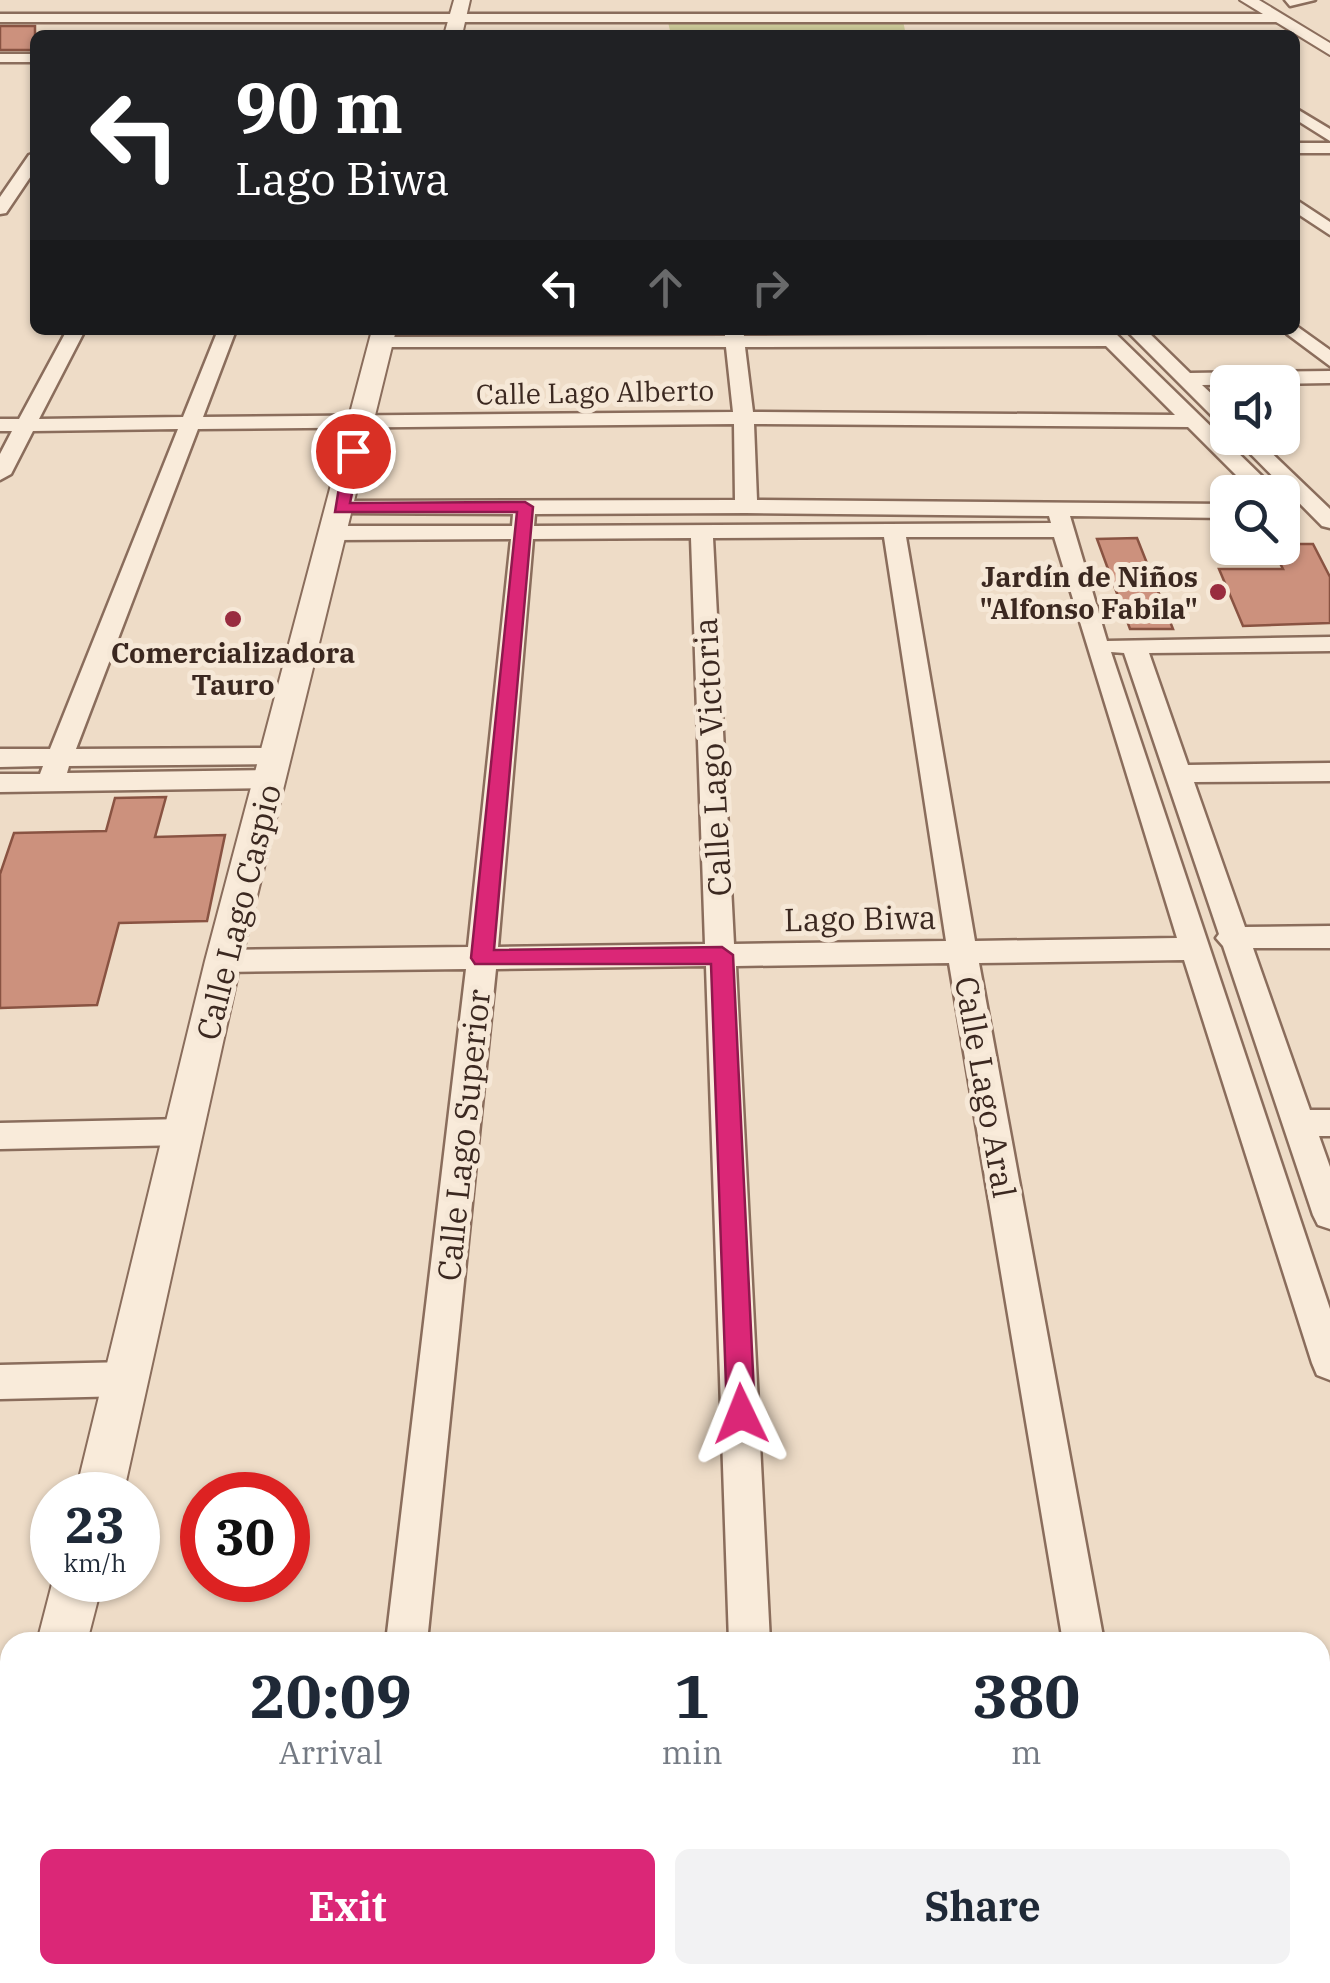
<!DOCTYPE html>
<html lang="en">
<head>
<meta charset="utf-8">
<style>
  :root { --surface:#fff; --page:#f2f2f3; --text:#1f2937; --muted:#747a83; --accent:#db2777 }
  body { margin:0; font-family:"IBM Plex Serif",serif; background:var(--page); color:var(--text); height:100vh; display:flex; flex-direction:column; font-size:38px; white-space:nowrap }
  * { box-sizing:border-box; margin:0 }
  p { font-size:32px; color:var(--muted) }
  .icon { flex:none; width:55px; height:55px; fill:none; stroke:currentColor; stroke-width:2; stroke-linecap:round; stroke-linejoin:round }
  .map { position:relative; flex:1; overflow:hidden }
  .panel { position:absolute; left:0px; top:1632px; width:1330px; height:352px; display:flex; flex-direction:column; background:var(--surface); border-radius:30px 30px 0 0; box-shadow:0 2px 8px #0004 }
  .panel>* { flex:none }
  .guide { position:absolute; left:30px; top:30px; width:1270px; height:305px; border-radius:15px; box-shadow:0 2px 8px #0004; background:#202124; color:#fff; overflow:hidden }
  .tools { position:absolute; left:1210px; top:365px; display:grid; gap:20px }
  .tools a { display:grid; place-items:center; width:90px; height:90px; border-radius:15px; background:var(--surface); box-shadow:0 2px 8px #0004; font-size:50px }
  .speed { position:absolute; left:30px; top:1472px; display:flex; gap:20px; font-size:50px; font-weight:700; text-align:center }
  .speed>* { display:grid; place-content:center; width:130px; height:130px; border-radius:50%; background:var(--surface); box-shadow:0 2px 8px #0004; line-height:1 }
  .speed small { font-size:25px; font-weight:400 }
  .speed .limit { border:15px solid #d22; background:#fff; color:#111 }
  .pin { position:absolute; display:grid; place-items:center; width:85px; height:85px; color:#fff; margin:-42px; border:5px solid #fff; border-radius:50%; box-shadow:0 2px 10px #0007 }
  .me { position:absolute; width:110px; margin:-55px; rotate:358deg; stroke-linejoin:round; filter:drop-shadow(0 0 8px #0008) }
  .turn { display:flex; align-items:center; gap:35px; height:210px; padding:0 40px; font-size:45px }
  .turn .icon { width:130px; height:130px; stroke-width:2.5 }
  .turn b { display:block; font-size:70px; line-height:85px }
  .lanes { display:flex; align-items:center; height:95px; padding:0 40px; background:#0003; justify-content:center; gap:50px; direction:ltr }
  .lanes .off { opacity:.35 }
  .eta { display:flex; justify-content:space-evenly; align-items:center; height:170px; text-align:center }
  .eta b { font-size:60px; font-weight:700; line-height:70px }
  .action { display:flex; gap:20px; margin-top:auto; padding:20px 40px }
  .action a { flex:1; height:115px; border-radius:15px; background:var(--accent); color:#fff; font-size:40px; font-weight:700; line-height:115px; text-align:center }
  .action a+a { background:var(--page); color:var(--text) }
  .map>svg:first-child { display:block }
  .green { fill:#cdcb9a }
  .building { fill:#cc917d; stroke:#895342; stroke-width:2.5 }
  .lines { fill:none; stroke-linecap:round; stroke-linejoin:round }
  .minor-casing { stroke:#8a6d5c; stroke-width:5 }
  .tertiary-casing { stroke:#8a6d5c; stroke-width:4 }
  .minor { fill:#f9ebda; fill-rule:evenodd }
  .tertiary { fill:#f9ebda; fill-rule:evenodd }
  .route { fill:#db2777; stroke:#8e194d; stroke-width:2.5 }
  .poi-dot { fill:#992c3f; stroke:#f6e8d7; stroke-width:4 }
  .labels { text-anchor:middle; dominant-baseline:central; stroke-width:10; stroke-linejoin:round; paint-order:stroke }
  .far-street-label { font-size:28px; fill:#3b2820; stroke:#f6e8d7 }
  .far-poi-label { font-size:28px; font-weight:bold; fill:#3b2820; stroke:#f6e8d7; text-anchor:end }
  .street-label { font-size:32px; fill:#3b2820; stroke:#f6e8d7 }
</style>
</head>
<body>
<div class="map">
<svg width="1330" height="1983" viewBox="0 0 1330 1983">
  <rect width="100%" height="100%" fill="#eedcc7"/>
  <!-- green -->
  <path class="green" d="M903,21L906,35H671L668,22Z"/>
  <!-- building -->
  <path class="building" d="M0,26H35V50H0Z
    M1137,538L1173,629H1130L1097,539Z
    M1282,544H1313L1330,577V623L1243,626L1219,569H1283L1272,548H1282Z
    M166,797L155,837L225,835L207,921L119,923L97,1005L0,1008V874L14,833L106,831L115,798Z"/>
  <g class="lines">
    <!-- minor casing -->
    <g class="minor-casing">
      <path id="minor" d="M1285,0H1315L1290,6Z
        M0,14H1278L1285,18L1278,22H0Z
        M0,54H35V62H0Z
        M1295,108L1330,129V141L1295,119Z
        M1295,143H1330V153H1295Z
        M35,153V170L6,213L0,214V197L29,155Z
        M1295,199L1330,222V235L1295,212Z
        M1295,325L1330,350V366L1287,334L1285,330H1295Z
        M67,330H85L39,419L183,417L218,330H236L203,417L733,412L726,347H374L372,343L381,337L725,336V330H743L744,336L1095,334L1092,330H1112L1273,487L1275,492H1253L1188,427L754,424L757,500L1228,504V518L1070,516L1107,641L1330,637V651L1149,653L1188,765L1330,763V781L1194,782L1245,927L1330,926V948H1253L1310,1110H1330V1136H1319L1330,1167V1229L1318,1225L1313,1215L1223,946L1216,938L1219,934L1124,653L1111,652L1330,1309V1380L1317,1375L1312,1363L1184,960L979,963L1104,1642H1063L949,963L736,966L770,1642H729L706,966L496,969L427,1642H386L466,969L223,972L213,969L208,961L213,953L223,950L468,947L511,539L334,540L323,533L334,526H512L513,514L333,513L330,508L341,501L735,500L734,424L198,429L76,749L277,748L290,756L277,764L69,766L67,773L270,770L279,773L283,779L279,785L270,788L0,792V774H40L43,766L0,767V749H50L178,429L33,431L11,474L0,480V454L12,431H0V419H19ZM1106,346L1175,415L753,412L745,347ZM746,513L1049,516L1051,523L534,526L535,514ZM884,537L946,941L734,944L713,538ZM906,537H1054L1177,938L975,941ZM691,538L705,944L498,947L533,539Z
        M1126,330H1146L1190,373L1330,371V383L1202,385L1228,409V427L1221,425Z
        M1235,438H1256L1330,509V528L1322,526Z
        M1282,504L1296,512L1293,517L1282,518Z
        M184,1119L195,1123L200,1132L195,1141L184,1145L0,1149V1123Z
        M128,1362L141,1367L146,1379L141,1391L128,1396L0,1399V1365Z
        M242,1975H288L287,1983H241Z
        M635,1975H681V1983H635Z
        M1015,1975H1061L1063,1983H1017Z"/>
    </g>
    <!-- tertiary casing -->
    <g class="tertiary-casing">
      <path id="tertiary" d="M454,0H470L462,35H444Z
        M1240,0H1259L1330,43V55Z
        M372,330H396L241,961L123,1495H75L205,961Z
        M53,1580H103L87,1642H37Z
        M1320,1702H1330V1756H1320Z
        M10,1714V1768L0,1769V1715Z"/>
    </g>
    <!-- minor -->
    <use href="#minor" class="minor"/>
    <!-- tertiary -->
    <use href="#tertiary" class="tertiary"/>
  </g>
  <!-- route -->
  <path class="route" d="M353,446L361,451L350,503L525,502L533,507L494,950L722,947L733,955L755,1414L751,1423L741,1427L731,1423L727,1414L711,964H475L471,958L517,512H335L345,451Z"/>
  <!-- markers -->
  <g class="poi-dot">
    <circle cx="1218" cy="592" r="10"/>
    <circle cx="233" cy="619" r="10"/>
  </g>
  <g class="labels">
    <!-- far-street labels -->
    <g class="far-street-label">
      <text transform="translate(595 392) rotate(-1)">Calle Lago Alberto</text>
    </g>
    <!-- far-poi labels -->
    <g class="far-poi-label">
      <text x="1198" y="576">Jardín de Niños<tspan x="1198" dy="32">"Alfonso Fabila"</tspan></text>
      <text x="233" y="652" text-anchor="middle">Comercializadora<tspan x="233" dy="32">Tauro</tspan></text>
    </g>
    <!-- street labels -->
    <g class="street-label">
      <text transform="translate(712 757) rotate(-93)">Calle Lago Victoria</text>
      <text transform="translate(238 912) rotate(-76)">Calle Lago Caspio</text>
      <text transform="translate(860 918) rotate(-1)">Lago Biwa</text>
      <text transform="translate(986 1087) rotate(80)">Calle Lago Aral</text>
      <text transform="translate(463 1135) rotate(-84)">Calle Lago Superior</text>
    </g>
  </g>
</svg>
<div class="tools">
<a><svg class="icon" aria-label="sound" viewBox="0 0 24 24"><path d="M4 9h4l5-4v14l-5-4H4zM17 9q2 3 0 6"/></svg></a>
<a><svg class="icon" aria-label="search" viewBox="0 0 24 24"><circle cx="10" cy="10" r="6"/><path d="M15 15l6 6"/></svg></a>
</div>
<div class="speed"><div>23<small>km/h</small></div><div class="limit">30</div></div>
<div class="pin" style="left:353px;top:451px;background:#d93025"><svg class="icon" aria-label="arrive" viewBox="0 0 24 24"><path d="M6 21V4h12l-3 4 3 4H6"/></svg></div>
<svg class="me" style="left:741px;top:1414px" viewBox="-20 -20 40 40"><path d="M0-17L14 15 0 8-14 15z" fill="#db2777" stroke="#fff" stroke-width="4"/></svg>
<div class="guide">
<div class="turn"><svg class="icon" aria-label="left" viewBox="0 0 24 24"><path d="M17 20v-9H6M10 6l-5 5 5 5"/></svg><div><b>90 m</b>Lago Biwa</div></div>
<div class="lanes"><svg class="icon" aria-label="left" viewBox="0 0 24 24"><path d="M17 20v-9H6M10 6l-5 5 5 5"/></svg><svg class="icon off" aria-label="ahead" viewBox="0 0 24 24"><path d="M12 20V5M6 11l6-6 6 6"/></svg><svg class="icon off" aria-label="right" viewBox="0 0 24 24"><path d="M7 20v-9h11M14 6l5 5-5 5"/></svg></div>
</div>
<section class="panel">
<div class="eta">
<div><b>20:09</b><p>Arrival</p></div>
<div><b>1</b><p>min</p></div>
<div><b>380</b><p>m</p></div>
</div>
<div class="action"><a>Exit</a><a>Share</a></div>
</section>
</div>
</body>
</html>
